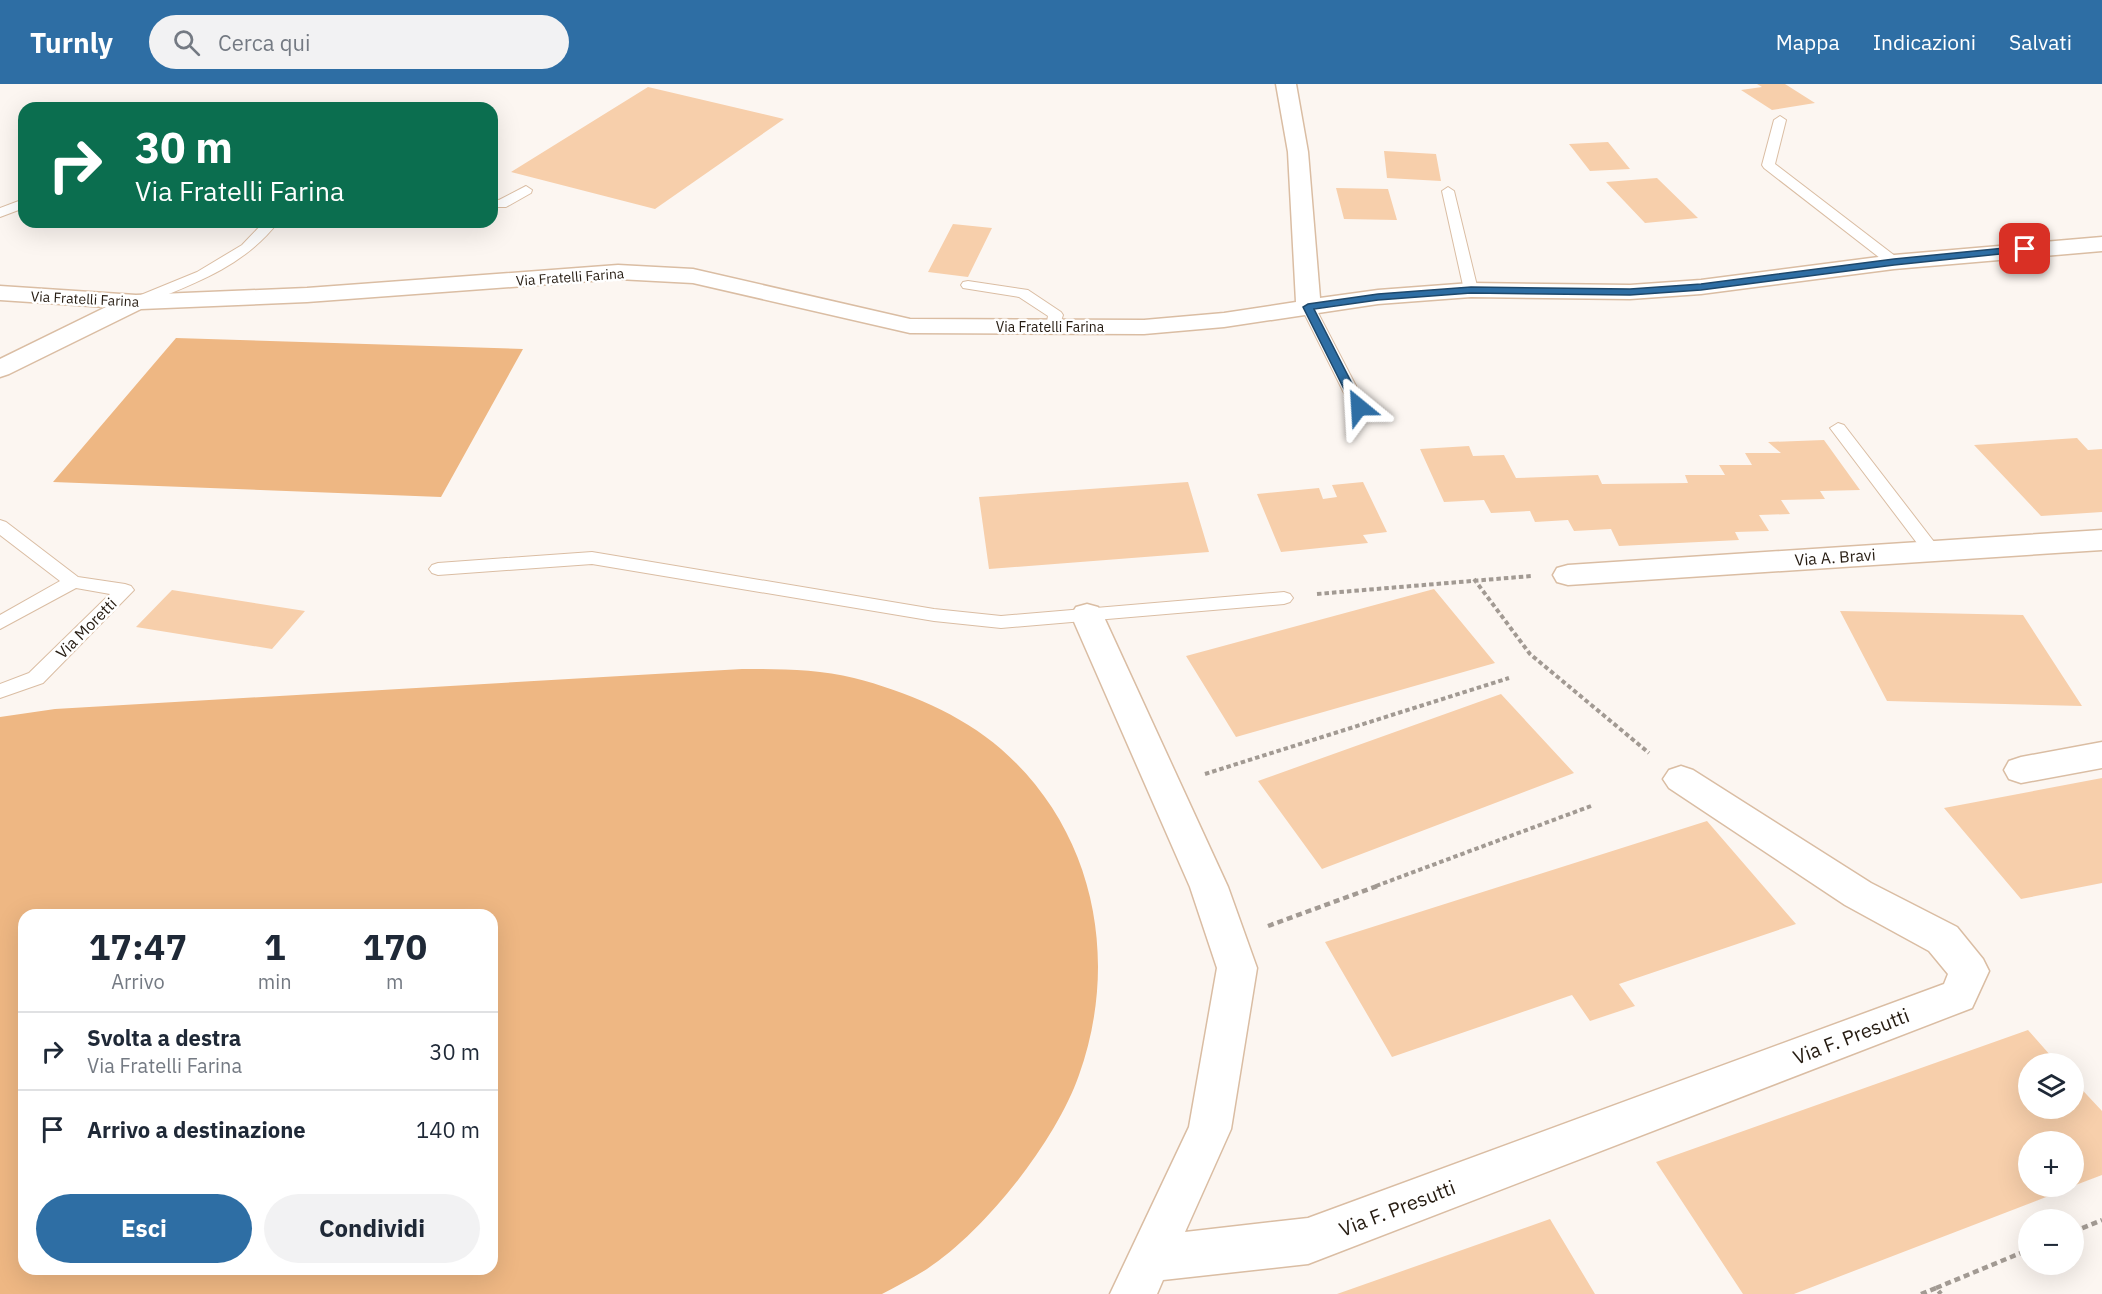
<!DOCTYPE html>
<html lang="it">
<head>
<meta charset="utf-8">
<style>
  :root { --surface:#fff; --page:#f2f2f3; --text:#1f2937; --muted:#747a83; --line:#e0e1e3; --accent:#2e6ea4 }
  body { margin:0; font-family:"IBM Plex Sans",sans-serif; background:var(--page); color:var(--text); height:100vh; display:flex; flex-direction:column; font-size:22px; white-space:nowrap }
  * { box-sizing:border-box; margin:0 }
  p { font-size:20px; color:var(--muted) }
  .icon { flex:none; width:33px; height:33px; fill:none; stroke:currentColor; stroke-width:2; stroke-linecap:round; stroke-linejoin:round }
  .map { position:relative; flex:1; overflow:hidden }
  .panel { position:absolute; left:18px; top:825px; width:480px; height:366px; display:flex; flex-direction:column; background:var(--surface); border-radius:18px; box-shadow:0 6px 24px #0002 }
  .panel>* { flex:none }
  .guide { position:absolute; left:18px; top:18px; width:480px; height:126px; border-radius:18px; box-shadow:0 6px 24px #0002; background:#0b6e4f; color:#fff; overflow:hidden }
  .buttons { position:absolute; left:2018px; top:969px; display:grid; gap:12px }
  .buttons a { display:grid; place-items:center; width:66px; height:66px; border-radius:50%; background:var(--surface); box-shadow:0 6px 24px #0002; font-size:30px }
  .pin { position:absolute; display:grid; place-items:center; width:51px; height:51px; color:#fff; margin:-26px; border-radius:12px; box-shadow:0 3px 9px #0006 }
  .me { position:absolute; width:66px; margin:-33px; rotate:333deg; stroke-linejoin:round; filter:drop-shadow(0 0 4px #0008) }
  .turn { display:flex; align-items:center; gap:21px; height:126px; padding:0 18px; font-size:27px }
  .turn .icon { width:78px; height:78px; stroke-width:2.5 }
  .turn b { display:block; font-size:42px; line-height:51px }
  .eta { display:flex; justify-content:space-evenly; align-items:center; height:102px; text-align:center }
  .eta b { font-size:36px; font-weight:700; line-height:42px }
  .action { display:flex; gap:12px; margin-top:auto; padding:12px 18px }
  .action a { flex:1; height:69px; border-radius:36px; background:var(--accent); color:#fff; font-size:24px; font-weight:700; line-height:69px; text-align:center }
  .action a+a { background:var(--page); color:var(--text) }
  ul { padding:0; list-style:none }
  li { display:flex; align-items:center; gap:18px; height:78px; padding:0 18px; border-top:2px solid var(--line) }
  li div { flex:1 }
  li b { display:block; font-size:22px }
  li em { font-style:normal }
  header { display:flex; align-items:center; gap:36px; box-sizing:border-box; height:84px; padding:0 30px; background:var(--accent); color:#fff }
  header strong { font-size:28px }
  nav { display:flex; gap:33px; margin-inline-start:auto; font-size:21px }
  .search { width:420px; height:54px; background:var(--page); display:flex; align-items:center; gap:15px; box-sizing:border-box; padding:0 21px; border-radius:33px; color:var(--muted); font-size:22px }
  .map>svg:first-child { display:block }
  .green { fill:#eeb783; fill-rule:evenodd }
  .building { fill:#f7cfab }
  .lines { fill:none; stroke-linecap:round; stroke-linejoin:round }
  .service-casing { stroke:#dabda3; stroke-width:2 }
  .minor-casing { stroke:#dabda3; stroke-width:3 }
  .path-far1 { stroke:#a29a93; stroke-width:4; stroke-dasharray:4.5 3; stroke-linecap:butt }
  .path { stroke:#a29a93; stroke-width:4.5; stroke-dasharray:6 4; stroke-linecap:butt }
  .service { fill:#fff; fill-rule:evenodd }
  .minor { fill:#fff; fill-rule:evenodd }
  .route { fill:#2e6ea4; stroke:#1e486b; stroke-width:1.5 }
  .labels { text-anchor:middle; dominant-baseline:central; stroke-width:5; stroke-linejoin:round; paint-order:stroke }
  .far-street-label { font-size:14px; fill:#261c12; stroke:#fff }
  .street-label { font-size:16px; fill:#261c12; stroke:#fff }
  .near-street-label { font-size:20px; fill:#261c12; stroke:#fff }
</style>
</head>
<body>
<header>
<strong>Turnly</strong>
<div class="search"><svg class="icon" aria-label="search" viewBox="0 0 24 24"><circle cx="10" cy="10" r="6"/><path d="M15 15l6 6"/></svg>Cerca qui</div>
<nav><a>Mappa</a><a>Indicazioni</a><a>Salvati</a></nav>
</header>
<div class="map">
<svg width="2102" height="1210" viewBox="0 0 2102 1210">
  <rect width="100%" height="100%" fill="#fcf6f1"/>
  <!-- green -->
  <path class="green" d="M176,254L523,265L441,413L53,398Z
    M742,585C779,585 818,585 854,594C905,607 961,630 1001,665C1095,747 1120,876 1079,991C1056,1057 985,1147 927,1185C913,1194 897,1202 882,1210H0V633L55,625ZM24,831H492V1185H24Z"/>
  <!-- building -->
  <path class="building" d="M1757,0H1785L1815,19L1772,26L1741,6L1762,3Z
    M648,3L784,35L655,125L511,88Z
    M1608,58L1630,85L1590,87L1569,60Z
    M1384,67L1436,70L1441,97L1387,94Z
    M1657,94L1698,134L1645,139L1606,98Z
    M1336,104L1388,105L1397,136L1344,135Z
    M953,140L992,144L968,193L928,188Z
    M2077,354L2088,366L2102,365V428L2041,432L1974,361Z
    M1824,356L1860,406L1820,407L1825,415L1781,416L1790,430L1759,431L1769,447L1735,448L1739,456L1619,462L1611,445L1574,447L1568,436L1535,438L1530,427L1491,429L1484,416L1444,418L1420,365L1469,362L1473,372L1504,371L1516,394L1598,391L1602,400L1688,399L1685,391H1725L1719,381H1752L1745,369H1781L1768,358Z
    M1188,398L1209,468L989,485L979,413Z
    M1363,398L1387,448L1363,451L1368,459L1281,468L1257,410L1319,404L1323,415L1337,413L1332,401Z
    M1434,505L1495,579L1236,653L1186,572Z
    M172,506L305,527L272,565L136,543Z
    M1840,527L2023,531L2082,622L1887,617Z
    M1501,610L1574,689L1322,785L1258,697Z
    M2102,694V799L2021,815L1944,724Z
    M1707,737L1796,840L1619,900L1635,922L1590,937L1572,911L1392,973L1325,858Z
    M2028,946L2058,980H2028V1024H2073V996L2102,1027V1091L2073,1102V1058H2028V1102L2072,1103L1794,1210H1743L1656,1078Z
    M1550,1135L1595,1210H1337Z"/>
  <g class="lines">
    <!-- service casing -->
    <g class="service-casing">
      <path id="service" d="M1780,32L1786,36L1775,80L1899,175L1901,178L1899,181H1889L1764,84L1762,81L1774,36Z
        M526,102L532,106L531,109L506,123H492V115L499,116Z
        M1448,103L1454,107L1478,206L1471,210L1464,206L1442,107Z
        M24,115V124L0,133V124Z
        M264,138H278C244,183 191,201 141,221H131L129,218L131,215L197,188L242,161Z
        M968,197L1028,206L1061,228L1063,231L1058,246H1048L1046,243L1048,232L1019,213L963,204L961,201L963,198Z
        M1308,219L1315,223L1367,323L1365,326H1353L1351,323L1301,223Z
        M1838,339L1844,341L1938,463L1941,467L1938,471H1926L1830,344Z
        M0,436L6,438L78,493L125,500L131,502L134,506L43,599L0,614V600L29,589L110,510L76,504L0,545V531L60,497L0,451Z
        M592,468L934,525L1001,532L1284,508L1290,510L1293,514L1290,518L1284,520L1001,544L934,537L592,480L438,491L432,489L429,485L432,481L438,479Z"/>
    </g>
    <!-- minor casing -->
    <g class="minor-casing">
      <path id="minor" d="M1276,0H1296L1308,68L1320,214L1378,206L1471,199L1630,201L1701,196L1894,171L2102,153V167L1894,185L1701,210L1630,215L1471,213L1378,220L1224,243L1144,250L910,249L693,199L618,195L307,218L141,225L9,290L0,293V275L106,223L0,216V202L136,211L307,204L618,181L693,185L910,235L1144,236L1224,229L1296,218L1288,68Z
        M2102,446V466L1568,501L1557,498L1553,491L1557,484L1568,481Z
        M1087,520L1098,523L1103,531L1228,803L1257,884L1231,1045L1185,1148L1308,1134L1944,900L1948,890L1929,867L1845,821L1669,704L1663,695L1669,686L1681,682L1693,686L1871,799L1957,843L1983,875L1989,887L1972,924L1308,1180L1163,1196L1157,1210H1110L1189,1043L1217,884L1190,803L1071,531L1076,523Z
        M2102,658V684L2021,699L2009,695L2004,686L2009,677L2021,673Z"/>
    </g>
    <!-- path-far1 -->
    <path class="path-far1" d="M1474,495L1530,570L1649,669
      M1317,510L1531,492
      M1205,690L1509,594
      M1376,802L1591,722"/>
    <!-- path -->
    <path class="path" d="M1268,842L1380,801
      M2073,1148L2102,1136
      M1936,1204L2028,1166
      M1921,1210L1936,1204L1941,1210"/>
    <!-- service -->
    <use href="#service" class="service"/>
    <!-- minor -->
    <use href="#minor" class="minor"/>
  </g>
  <!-- route -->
  <path class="route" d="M2025,162L2029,163V167L1894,181L1701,206L1630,211L1471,209L1378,216L1314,225L1364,323L1359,326L1353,323L1303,223L1308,220L1378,210L1471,203L1630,205L1701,200L1894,175Z"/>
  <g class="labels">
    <!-- far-street labels -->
    <g class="far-street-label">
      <text transform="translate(570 193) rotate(-4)">Via Fratelli Farina</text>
      <text transform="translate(85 215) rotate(3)">Via Fratelli Farina</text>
      <text x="1050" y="243">Via Fratelli Farina</text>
    </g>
    <!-- street labels -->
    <g class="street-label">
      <text transform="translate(1835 473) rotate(-4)">Via A. Bravi</text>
      <text transform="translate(86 544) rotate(-45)">Via Moretti</text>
    </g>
    <!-- near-street labels -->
    <g class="near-street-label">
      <text transform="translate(1851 952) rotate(-21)">Via F. Presutti</text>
      <text transform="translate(1397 1124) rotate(-21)">Via F. Presutti</text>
    </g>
  </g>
</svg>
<div class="buttons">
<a><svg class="icon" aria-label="layers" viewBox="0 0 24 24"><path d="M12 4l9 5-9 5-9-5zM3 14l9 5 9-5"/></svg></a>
<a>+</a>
<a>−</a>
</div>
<div class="pin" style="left:2025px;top:165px;background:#d93025"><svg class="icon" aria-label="arrive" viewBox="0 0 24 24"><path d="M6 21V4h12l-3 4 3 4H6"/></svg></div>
<svg class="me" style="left:1359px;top:323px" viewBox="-20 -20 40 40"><path d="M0-17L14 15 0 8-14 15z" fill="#2e6ea4" stroke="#fff" stroke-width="4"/></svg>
<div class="guide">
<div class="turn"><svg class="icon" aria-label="right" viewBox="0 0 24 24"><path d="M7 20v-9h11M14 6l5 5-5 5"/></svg><div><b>30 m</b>Via Fratelli Farina</div></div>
</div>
<section class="panel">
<div class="eta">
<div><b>17:47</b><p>Arrivo</p></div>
<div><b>1</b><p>min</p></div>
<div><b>170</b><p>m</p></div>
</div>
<ul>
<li><svg class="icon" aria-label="right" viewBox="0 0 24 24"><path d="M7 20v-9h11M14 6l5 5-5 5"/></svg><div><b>Svolta a destra</b><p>Via Fratelli Farina</p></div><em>30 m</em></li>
<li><svg class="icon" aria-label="arrive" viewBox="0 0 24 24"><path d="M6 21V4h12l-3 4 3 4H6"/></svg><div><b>Arrivo a destinazione</b></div><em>140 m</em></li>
</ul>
<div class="action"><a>Esci</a><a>Condividi</a></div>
</section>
</div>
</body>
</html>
